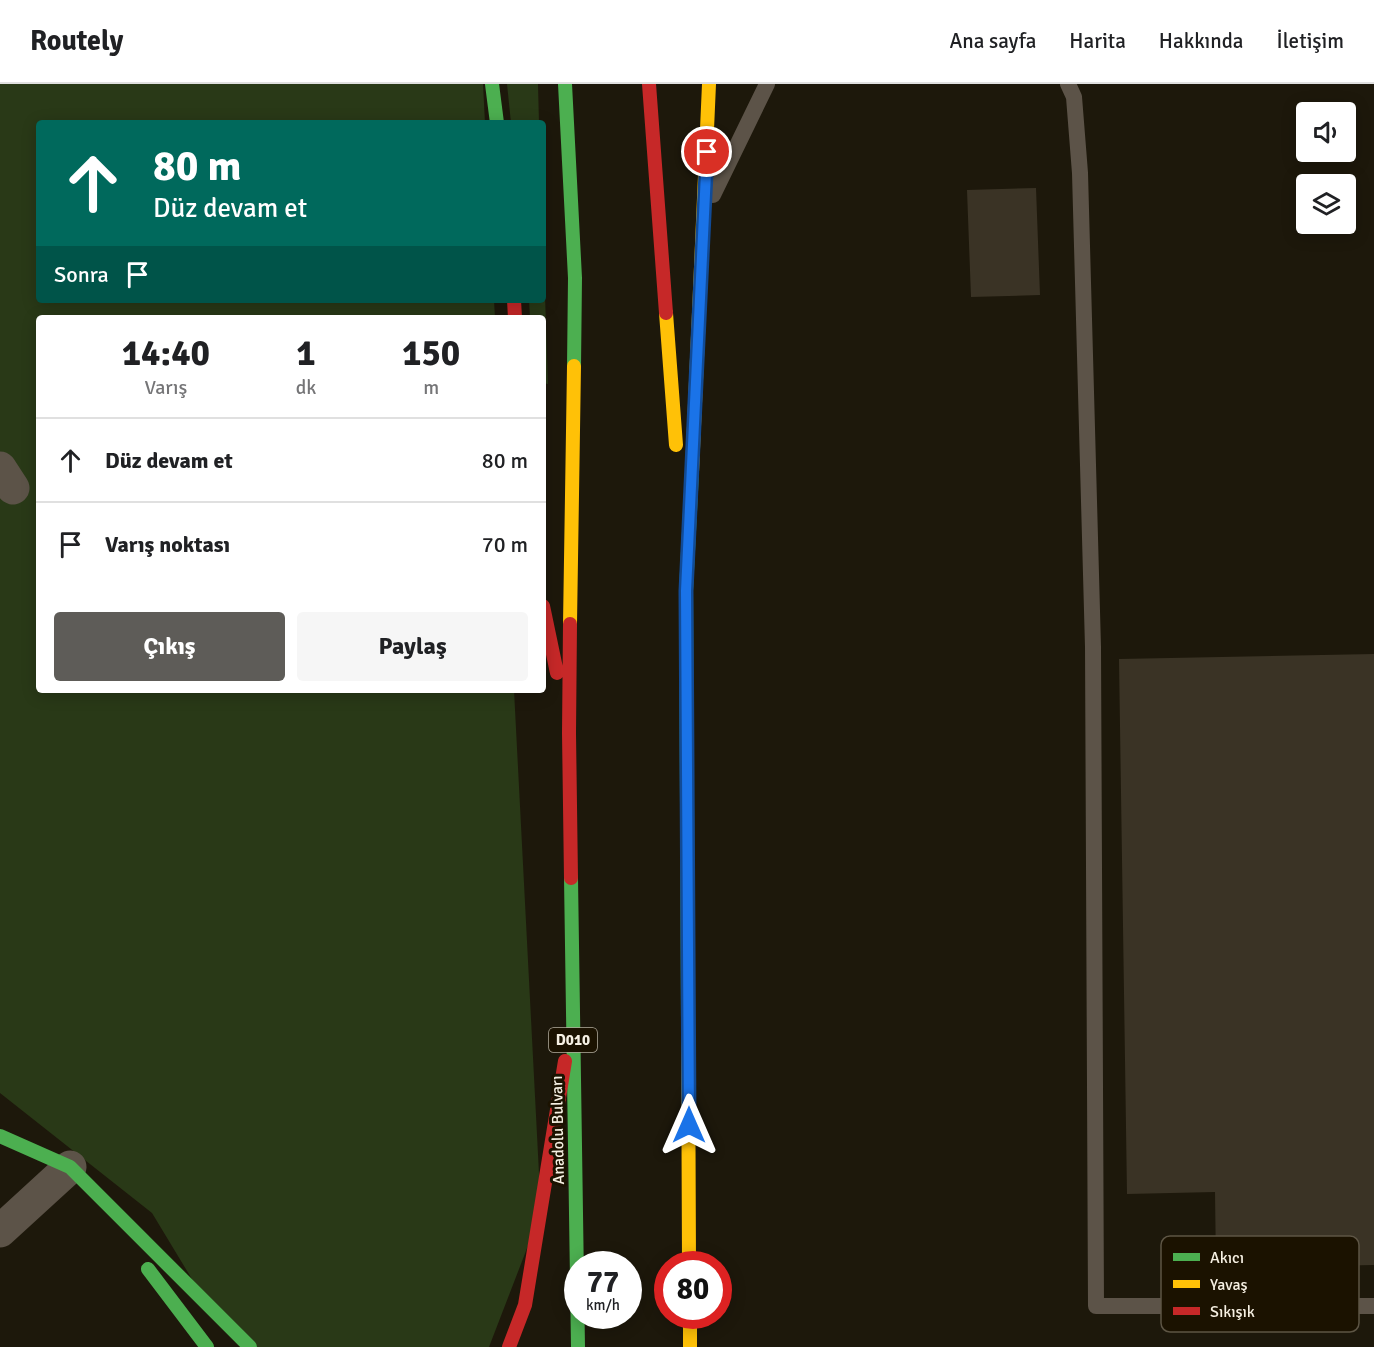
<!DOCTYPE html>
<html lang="tr">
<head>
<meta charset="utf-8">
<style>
  :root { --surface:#fff; --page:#f6f6f6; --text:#202124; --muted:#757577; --line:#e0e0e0; --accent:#5e5c58 }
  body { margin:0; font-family:Signika,sans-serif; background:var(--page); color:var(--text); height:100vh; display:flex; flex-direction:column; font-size:22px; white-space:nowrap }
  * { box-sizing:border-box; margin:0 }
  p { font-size:20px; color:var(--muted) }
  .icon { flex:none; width:33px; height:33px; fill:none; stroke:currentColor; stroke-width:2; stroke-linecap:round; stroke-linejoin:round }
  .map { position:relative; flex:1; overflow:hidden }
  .panel { position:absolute; left:36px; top:231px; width:510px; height:378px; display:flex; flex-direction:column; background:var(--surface); border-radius:6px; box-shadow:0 3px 15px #0003 }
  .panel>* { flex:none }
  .hud { position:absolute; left:36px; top:36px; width:510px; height:183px; border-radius:6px; box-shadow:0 3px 15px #0003; background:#00695c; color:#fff; overflow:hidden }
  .controls { position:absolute; left:1296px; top:18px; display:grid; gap:12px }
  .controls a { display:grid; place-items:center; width:60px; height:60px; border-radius:6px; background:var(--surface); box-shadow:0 3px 15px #0003; font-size:30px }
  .speed { position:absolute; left:564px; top:1167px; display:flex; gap:12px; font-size:30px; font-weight:700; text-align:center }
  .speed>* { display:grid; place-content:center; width:78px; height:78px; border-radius:50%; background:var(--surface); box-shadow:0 3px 15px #0003; line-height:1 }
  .speed small { font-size:15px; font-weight:400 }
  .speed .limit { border:9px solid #d22; background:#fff; color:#111 }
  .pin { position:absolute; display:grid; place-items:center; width:51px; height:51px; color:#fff; margin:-26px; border:3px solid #fff; border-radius:50%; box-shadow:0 2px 6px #0007 }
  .me { position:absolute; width:66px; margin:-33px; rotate:0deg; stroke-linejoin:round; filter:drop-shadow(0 0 4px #0008) }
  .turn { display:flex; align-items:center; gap:21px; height:126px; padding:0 18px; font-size:27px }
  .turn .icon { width:78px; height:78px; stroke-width:2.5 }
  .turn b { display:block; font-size:42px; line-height:51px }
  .then { display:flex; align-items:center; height:57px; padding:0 18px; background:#0003; gap:12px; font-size:22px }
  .eta { display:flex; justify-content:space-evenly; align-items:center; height:102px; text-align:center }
  .eta b { font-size:36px; font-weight:800; line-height:42px }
  .primary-button { display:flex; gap:12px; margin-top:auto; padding:12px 18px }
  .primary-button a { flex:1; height:69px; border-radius:6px; background:var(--accent); color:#fff; font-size:24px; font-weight:800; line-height:69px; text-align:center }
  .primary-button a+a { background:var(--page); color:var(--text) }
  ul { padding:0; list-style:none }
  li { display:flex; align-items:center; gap:18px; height:84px; padding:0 18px; border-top:2px solid var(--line) }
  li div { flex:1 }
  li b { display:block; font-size:22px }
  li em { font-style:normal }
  header { display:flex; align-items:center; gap:36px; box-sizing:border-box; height:84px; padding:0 30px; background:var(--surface); border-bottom:2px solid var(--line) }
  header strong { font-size:28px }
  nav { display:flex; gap:33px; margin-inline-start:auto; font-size:21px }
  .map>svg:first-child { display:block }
  .green { fill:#293917 }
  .building { fill:#3a3325 }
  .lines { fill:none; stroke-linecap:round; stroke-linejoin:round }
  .lane { stroke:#5c5348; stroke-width:16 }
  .street { stroke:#5c5348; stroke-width:33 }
  .fast { stroke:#4caf50; stroke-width:14 }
  .slow { stroke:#ffc107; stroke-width:14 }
  .jam { stroke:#c62828; stroke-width:14 }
  .route-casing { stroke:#114b97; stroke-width:15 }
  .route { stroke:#1a73e8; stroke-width:10 }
  .labels { text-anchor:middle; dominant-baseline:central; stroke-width:6; stroke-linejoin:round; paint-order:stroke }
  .shield { fill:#1b1200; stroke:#b4ad9e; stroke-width:1.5 }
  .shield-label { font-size:15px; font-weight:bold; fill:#f6f0e2 }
  .street-label { font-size:16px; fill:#f6f0e2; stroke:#1b1200 }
  .key { fill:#1b1200; stroke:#5d5544; stroke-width:1.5 }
  .key-label { font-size:16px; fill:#f6f0e2 }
</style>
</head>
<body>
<header>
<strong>Routely</strong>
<nav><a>Ana sayfa</a><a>Harita</a><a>Hakkında</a><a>İletişim</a></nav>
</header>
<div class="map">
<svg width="1374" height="1263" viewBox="0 0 1374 1263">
  <rect width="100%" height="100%" fill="#1d180b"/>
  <!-- green -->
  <path class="green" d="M0,0H483L485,39H39V216H494L495,234H39V606H514L541,1128L489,1263H252L207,1220L152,1129L0,1009Z
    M507,0H538L539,39H511Z
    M543,152L548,300L543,299V234H530L529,216H543Z"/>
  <!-- building -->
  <path class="building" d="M1036,104L1040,211L971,213L967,106Z
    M1374,570V1181L1216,1184L1215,1108L1127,1110L1119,575Z"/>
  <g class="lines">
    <!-- lane -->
    <path class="lane" d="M1068,0L1074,13L1080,89L1093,563L1096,1222H1374
      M713,111L767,0"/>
    <!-- street -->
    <path class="street" d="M0,384L13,404
      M0,1147L70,1083"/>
    <!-- fast -->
    <path class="fast" d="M492,0L497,39
      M565,0L575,194L574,282
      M571,794L578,1263
      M688,935L686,507L692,388
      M0,1052L70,1083L250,1263
      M148,1185L207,1263"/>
    <!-- slow -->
    <path class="slow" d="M666,229L676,361
      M692,388L709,0
      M570,540L574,282
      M688,935L689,1180
      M690,1232V1263"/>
    <!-- jam -->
    <path class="jam" d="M649,0L666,229
      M514,216L515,234
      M543,522L557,589
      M570,540L569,649L571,794
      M509,1263L525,1221L565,977"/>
  </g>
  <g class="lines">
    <!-- route casing -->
    <g class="route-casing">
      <path id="route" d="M689,1041L686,507L707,68"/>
    </g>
    <!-- route -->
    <use href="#route" class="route"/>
  </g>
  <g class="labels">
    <!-- shield labels -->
    <rect class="shield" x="549" y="944" width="48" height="24" rx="4.5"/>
    <g class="shield-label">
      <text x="573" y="956">D010</text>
    </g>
    <!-- street labels -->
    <g class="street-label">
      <text transform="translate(558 1046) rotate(-91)">Anadolu Bulvarı</text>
    </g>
  </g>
  <!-- legend -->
  <rect x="1161" y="1152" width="198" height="96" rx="9" class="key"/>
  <rect x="1173" y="1169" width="27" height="8" fill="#4caf50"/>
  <rect x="1173" y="1196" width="27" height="8" fill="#ffc107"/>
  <rect x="1173" y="1223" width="27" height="8" fill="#c62828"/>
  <g class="key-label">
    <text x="1210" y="1179">Akıcı</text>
    <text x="1210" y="1206">Yavaş</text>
    <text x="1210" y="1233">Sıkışık</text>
  </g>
</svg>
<div class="controls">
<a><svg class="icon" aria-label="sound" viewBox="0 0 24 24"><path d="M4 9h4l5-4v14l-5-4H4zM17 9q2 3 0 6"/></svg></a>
<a><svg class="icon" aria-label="layers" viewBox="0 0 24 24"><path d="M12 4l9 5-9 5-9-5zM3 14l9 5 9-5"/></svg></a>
</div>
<div class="speed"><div>77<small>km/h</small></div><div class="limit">80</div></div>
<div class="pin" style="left:707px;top:68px;background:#d93025"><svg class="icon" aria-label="arrive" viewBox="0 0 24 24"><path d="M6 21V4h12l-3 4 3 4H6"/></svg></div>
<svg class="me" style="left:689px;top:1041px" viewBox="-20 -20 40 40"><path d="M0-17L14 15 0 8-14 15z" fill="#1a73e8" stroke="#fff" stroke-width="4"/></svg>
<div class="hud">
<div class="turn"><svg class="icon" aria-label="ahead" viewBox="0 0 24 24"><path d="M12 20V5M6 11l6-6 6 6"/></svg><div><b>80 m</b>Düz devam et</div></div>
<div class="then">Sonra<svg class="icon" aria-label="arrive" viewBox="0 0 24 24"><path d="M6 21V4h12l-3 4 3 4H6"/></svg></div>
</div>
<section class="panel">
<div class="eta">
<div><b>14:40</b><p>Varış</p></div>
<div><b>1</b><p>dk</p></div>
<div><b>150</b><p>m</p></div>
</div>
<ul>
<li><svg class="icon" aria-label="ahead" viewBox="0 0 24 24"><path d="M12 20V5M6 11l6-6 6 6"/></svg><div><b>Düz devam et</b></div><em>80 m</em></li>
<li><svg class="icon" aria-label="arrive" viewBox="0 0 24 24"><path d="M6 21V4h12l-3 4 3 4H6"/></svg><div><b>Varış noktası</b></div><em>70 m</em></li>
</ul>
<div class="primary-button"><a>Çıkış</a><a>Paylaş</a></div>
</section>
</div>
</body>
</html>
